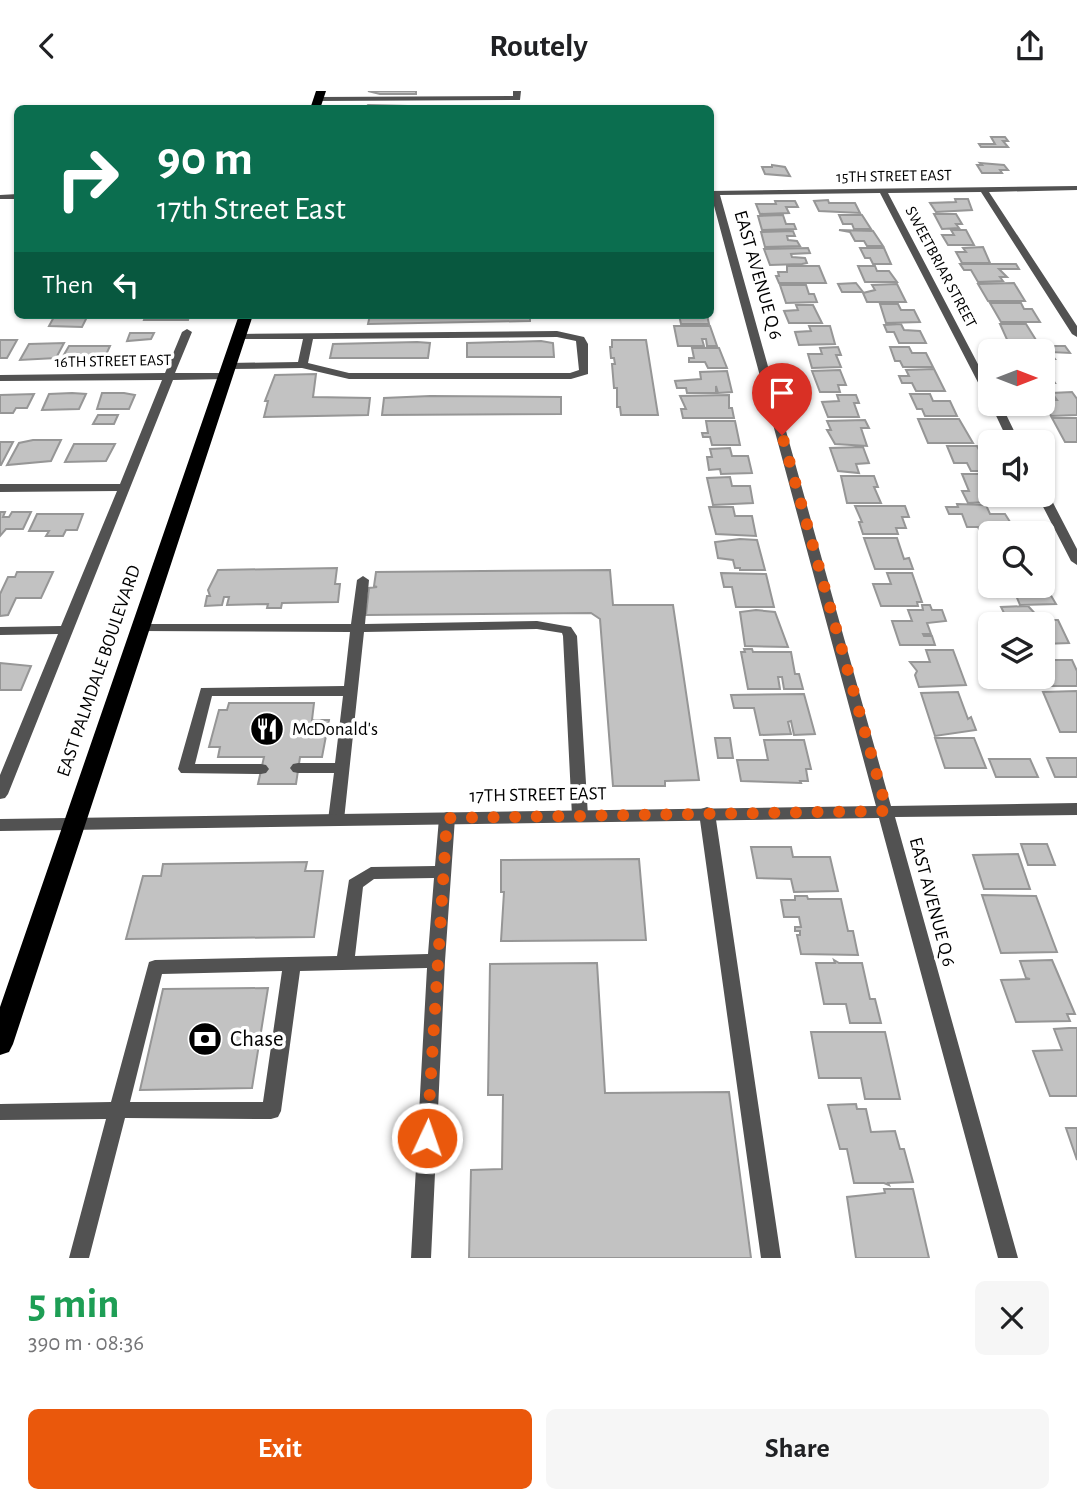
<!DOCTYPE html>
<html lang="en">
<head>
<meta charset="utf-8">
<style>
  :root { --surface:#fff; --page:#f6f6f6; --text:#202124; --muted:#757577; --accent:#ea580c }
  body { margin:0; font-family:"Alegreya Sans",sans-serif; background:var(--page); color:var(--text); height:100vh; display:flex; flex-direction:column; font-size:26px; white-space:nowrap }
  * { box-sizing:border-box; margin:0 }
  p { font-size:23px; color:var(--muted) }
  .icon { flex:none; width:38px; height:38px; fill:none; stroke:currentColor; stroke-width:2; stroke-linecap:round; stroke-linejoin:round }
  .map { position:relative; height:1167px; overflow:hidden }
  .drawer { display:flex; flex-direction:column; background:var(--surface); flex:1 }
  .drawer>* { flex:none }
  .hud { position:absolute; left:14px; top:14px; width:700px; height:214px; border-radius:10px; box-shadow:0 2px 5px #0004; background:#0b6e4f; color:#fff; overflow:hidden }
  .needle { width:46px; rotate:90deg }
  .buttons { position:absolute; left:978px; top:248px; display:grid; gap:14px }
  .buttons a { display:grid; place-items:center; width:77px; height:77px; border-radius:10px; background:var(--surface); box-shadow:0 2px 5px #0004; font-size:35px }
  .pin { position:absolute; display:grid; place-items:center; width:60px; height:60px; color:#fff; margin:-72px -30px; border-radius:50% 50% 50% 0; rotate:-45deg; box-shadow:0 0 7px #0007 }
  .pin .icon { rotate:45deg }
  .me { position:absolute; width:77px; margin:-38px; rotate:3deg; stroke-linejoin:round; filter:drop-shadow(0 0 5px #0008) }
  .turn { display:flex; align-items:center; gap:24px; height:147px; padding:0 28px; font-size:32px }
  .turn .icon { width:91px; height:91px; stroke-width:2.5 }
  .turn b { display:block; font-size:49px; line-height:60px }
  .then { display:flex; align-items:center; height:66px; padding:0 28px; background:#0003; gap:14px; font-size:26px }
  .round { display:grid; place-items:center; flex:none; width:74px; height:74px; border-radius:10px; background:var(--page) }
  .summary { display:flex; align-items:center; justify-content:space-between; height:119px; padding:0 28px }
  h1 { font-size:42px; font-weight:600; line-height:52px; color:#1e9e55 }
  .cta { display:flex; gap:14px; margin-top:auto; padding:14px 28px }
  .cta a { flex:1; height:80px; border-radius:10px; background:var(--accent); color:#fff; font-size:28px; font-weight:600; line-height:80px; text-align:center }
  .cta a+a { background:var(--page); color:var(--text) }
  header { display:flex; justify-content:space-between; align-items:center; height:91px; padding:0 28px; background:var(--surface); font-size:32px; font-weight:600 }
  .map>svg:first-child { display:block }
  .building { fill:#c2c2c2; stroke:#969696; stroke-width:2 }
  .lines { fill:none; stroke-linecap:round; stroke-linejoin:round }
  .service { fill:#525252; fill-rule:evenodd }
  .minor { fill:#525252; fill-rule:evenodd }
  .trunk { fill:#000; fill-rule:evenodd }
  .route { stroke:#ea580c; stroke-width:12; stroke-dasharray:0 21.6 }
  .labels { text-anchor:middle; dominant-baseline:central; stroke-width:7; stroke-linejoin:round; paint-order:stroke }
  .far-street-label { font-size:16px; fill:#000; stroke:#fff }
  .street-label { font-size:19px; fill:#000; stroke:#fff }
  .poi-label { font-size:19px; fill:#000; stroke:#fff; text-anchor:start }
  .near-poi-label { font-size:23px; fill:#000; stroke:#fff; text-anchor:start }
</style>
</head>
<body>
<header><svg class="icon" aria-label="back" viewBox="0 0 24 24"><path d="M15 5l-7 7 7 7"/></svg>Routely<svg class="icon" aria-label="share" viewBox="0 0 24 24"><path d="M12 15V3M7 8l5-5 5 5M5 13v7h14v-7"/></svg></header>
<div class="map">
<svg width="1077" height="1167" viewBox="0 0 1077 1167">
  <rect width="100%" height="100%" fill="#fff"/>
  <!-- building -->
  <path class="building" d="M368,0H416V3H380Z
    M368,14L408,15H476V18H364Z
    M991,46H1005L1008,50H1003L1008,56H981L979,53H995Z
    M980,72L1004,74L1008,79H1000L1002,82H982L977,74H982Z
    M772,74L785,76L790,85L765,83L762,76H772Z
    M955,108H968L972,119L936,121L930,112L956,111Z
    M828,109L829,112H855L860,122L819,120L814,110Z
    M775,110H795L798,116H786L789,122L760,123L756,113H776Z
    M934,123H956L962,133H956L959,137L942,138Z
    M783,124L786,133H794L796,138L762,139L758,125Z
    M839,124H862L871,138H854L852,133H843Z
    M839,139L873,140L883,155H867L864,150H855L850,141Z
    M951,139H966L974,154H948L942,144H954Z
    M793,140L795,145H787L788,149L797,150L800,155L765,156L761,141Z
    M983,156L990,172H962L956,161H966L963,157Z
    M808,157L810,162L791,163L792,166L805,167L807,172L802,173L770,174L764,158Z
    M860,157H884L891,173H873L870,167H865Z
    M960,173H1016L1019,178H999L1007,186H1000L1003,190L978,191L971,179H964Z
    M787,175H819L826,192H779L776,185H779L778,181H787Z
    M858,175H875L877,180H889L897,191H865Z
    M856,192L863,201H842L838,193Z
    M1014,192L1025,210H988L978,193Z
    M897,193L906,211H867L863,202L875,199L872,194Z
    M780,194H806L809,203H814L817,211L786,212Z
    M990,212H1021L1024,218H1032L1040,231H1001Z
    M880,213H898L901,219H914L920,231L886,232Z
    M796,214H813L822,232H789L784,220L798,219Z
    M55,224H88L82,236L49,235Z
    M146,224H189L188,229H144Z
    M370,224H530V230L368,233Z
    M679,224H707L709,233H681Z
    M901,233L904,239L920,240L926,252H899L894,241H887L884,234Z
    M1000,233H1026L1036,249L1009,253Z
    M674,235H710L717,255H707L706,248H702L704,255H678Z
    M809,235H830L835,253L799,254L795,241L811,240Z
    M130,242H154L151,248L127,250Z
    M0,249H17L7,267H0Z
    M612,249H646L658,324H621L620,316H617V297H614L612,273H615L614,267H611L610,256H612Z
    M541,250L553,252L554,266H467V252Z
    M417,251L430,252L428,267H330L333,253Z
    M64,252L56,267L20,269L29,253Z
    M69,255H110L104,268L84,267L86,263H81L79,267H62Z
    M1009,255H1065L1070,262L1050,261L1055,268H1043V261H1013Z
    M838,256L841,264H836L841,276L812,277L808,263H822L820,257Z
    M890,256H909L912,262H926L933,276H903L900,270H895Z
    M692,257H719L727,277H708L705,271H689V267H694Z
    M934,278L945,300H916L912,292H902L899,285H909L906,279Z
    M1043,278H1046L1055,292H1047L1051,299H1043Z
    M840,279L846,294H838L840,301H820L812,280Z
    M727,280L732,301L718,302L716,295V302H687L686,297H677L675,290L701,288L700,281Z
    M316,283L313,306L370,307L368,324L264,326L268,310H265L275,284Z
    M1072,301L1077,308V324L1051,325L1043,309H1057L1052,302Z
    M72,302L86,303L79,318L42,319L49,303Z
    M102,302H124L135,304L129,318H97Z
    M34,303L27,317H16L13,322H0V304Z
    M910,303H930L933,310H950L957,325H925L922,318H917Z
    M729,304V317H732L734,327H683L681,318H686L680,305Z
    M837,304H856L859,312H854L859,326H828L822,311L839,310Z
    M430,305L561,306V323L382,324L384,307Z
    M98,324H118L114,333H93Z
    M1052,327H1077V351H1065Z
    M918,328H959L973,352H928Z
    M865,329L869,337H861L867,355L835,353L827,339H831L827,330Z
    M706,330H735L740,354H712L710,346H703L702,342H708Z
    M33,349H61L51,370L7,374L19,352Z
    M0,351H13L1,374H0Z
    M74,353H115L106,370L65,371Z
    M947,355H977L990,380H971L967,372H954Z
    M863,356L869,372L856,373L859,382L838,380L830,357Z
    M730,357L732,365H748L752,382L721,383L720,378L709,379L707,366H712L710,358Z
    M962,383H990V404H1003L1006,410L968,412L962,400H969Z
    M841,385H874L878,396H874L881,412H847Z
    M730,386L732,395H750L753,412L713,414L707,387Z
    M957,413L986,414L990,423H1005L1017,442H981L978,436H967L962,423H949L946,416H958Z
    M855,415H905L909,426H902L906,437H896L898,443H863L859,431H862Z
    M709,416H733L735,425H752L756,445L716,443Z
    M0,421H5L3,426H9L12,421H31L23,438H6L0,445Z
    M37,423H83L77,439H66L63,445H46L49,440H29Z
    M864,447H897L904,468L909,467L913,478H875Z
    M740,448L757,449L765,479H740V477H735L733,469L718,467L715,451Z
    M337,477L335,493H340L338,511L282,512L281,517H267L268,513L227,514L229,506H224L222,514L205,515L207,505H210L208,499L218,479Z
    M610,479L613,514H673L699,689L665,690V695H613L600,528L591,522L366,524L369,497L377,496L374,495L376,481Z
    M17,481H53L41,507H16L8,524L0,525V503L8,486H15Z
    M721,482L766,483L774,516H736L732,496H724Z
    M887,482H912L922,511H917L918,515H881L873,493H891Z
    M1043,491L1056,513L1020,514L1012,495H1043Z
    M922,514H930L932,519H942L946,530L927,532L931,543H923L924,545H932L935,554H900L892,530H912L908,519H923Z
    M1028,515L1041,529H1058L1069,552L1043,553V534H1015L1013,528H1007L1001,516Z
    M756,519L775,521L788,556L745,555L740,521Z
    M744,558H752L753,561H791L795,583H799L803,598H784L782,586H778L780,598H748L741,561H745Z
    M1043,558H1047L1053,569H1072L1077,580V595H1044L1041,586H1043Z
    M926,559H953L966,594L919,596L915,584L917,580L910,571H930Z
    M0,572L31,575L21,599H0Z
    M1077,600V641H1060L1043,601Z
    M958,601L968,628L971,626L976,639L935,645L921,602Z
    M804,603L815,643L794,644L791,630L788,631L791,643L760,644L754,617H734L731,604Z
    M229,612H314L312,629H329L322,666H300L296,693H258L264,666H218L220,656H209L219,619H227Z
    M715,647H730L733,667H718Z
    M935,647H974L986,677H945Z
    M764,649H804L811,678H806L808,690H800L801,692L741,690L737,669H768Z
    M1047,667H1077V686H1055Z
    M989,668H1030L1038,686H996Z
    M1021,753H1047L1055,774H1028Z
    M751,756H791L793,766H830L838,800L794,801L791,788L757,787Z
    M1018,763L1030,798H984L973,764Z
    M639,768L646,849L501,850L504,801H501V769Z
    M307,771L305,780H323L314,846L126,848L143,785H161L163,773Z
    M982,804L1036,805L1057,861L1001,862Z
    M795,805H807L808,808H841L848,840H853L858,864L801,863L797,844H800V840H795V836H801L799,826H784L781,809H795Z
    M834,869L839,872H862L870,908H875L881,932H850L846,913H824L816,872H835Z
    M1052,869L1075,923H1067L1070,930L1016,931L1001,889L1030,888L1026,887L1020,870Z
    M597,872L605,1002L729,1001L751,1167H469L471,1079L502,1078L503,1004H488L490,873Z
    M268,897L252,997L140,999L163,898Z
    M1069,937H1077V1005H1050L1033,960L1062,959L1054,938Z
    M811,941H885L900,1008H865L861,987H819Z
    M856,1013L857,1018H866L871,1041L895,1040L900,1058H904L913,1091L888,1092L889,1094L884,1092H854L847,1058H840L828,1014Z
    M1066,1037H1077V1069Z
    M884,1098H913L929,1167H856L847,1106L885,1102Z"/>
  <g class="lines">
    <!-- service -->
    <path class="service" d="M513,0H521L520,9L318,10L314,8L318,6L513,5Z
      M557,240L584,246L588,253V283L571,288H349L302,277L229,278L224,275L229,272L298,271L303,248H235V244L239,243ZM557,246L576,250L579,279L570,282H349L308,272L313,248Z
      M363,485L369,489L365,533L537,530L571,536L577,545L588,725L586,729H574L572,725L563,545L562,542L537,538L364,541L344,729L342,733H330L328,729L334,682H298L293,681L290,677L293,673L298,672H335L343,605H212L195,673H261L266,674L269,678L266,682L261,683L181,682L178,678L201,597L344,595L350,541L140,540L133,536L135,533H351L357,489Z
      M707,716L713,718L715,722L781,1167H761L699,722L701,718Z
      M447,721L453,723L455,727L445,870L431,1167H411L427,877L300,880L281,1020L278,1026L271,1028L125,1027L89,1167H69L106,1028L0,1029V1013L111,1011L149,871L155,869L337,865L349,789L371,776L435,775L439,727L441,723ZM434,787L428,863L355,865L363,796L374,788ZM282,880L263,1011H130L162,883Z"/>
    <!-- minor -->
    <path class="minor" d="M1077,95V99L989,101L1077,235V246L1072,243L981,101L888,102L990,296V308L985,305L880,102L720,104L891,715L1077,712V724L895,726L1018,1167H998L879,727L0,740V728L876,715L710,100Z
      M18,103V108H0V104Z
      M187,238L192,241L175,282H226L231,285L226,288L173,289L8,703L5,707L0,708V684L58,543L0,544V536L61,535L117,400L0,401V393H120L162,289L0,290V284L165,282L182,241Z
      M990,312L1001,313L1020,352H1009Z
      M1043,400L1049,404L1077,458V474L1071,470L1037,404H1043Z"/>
    <!-- trunk -->
    <path class="trunk" d="M316,0H326L320,18H310Z
      M239,224H253L13,953L9,961L0,964V916Z"/>
  </g>
  <g class="lines">
    <!-- route -->
    <path class="route" d="M427,1047L447,727L887,720L782,344"/>
  </g>
  <!-- icons -->
  <defs>
    <g id="restaurant-disc" transform="scale(1.75)"><circle r="9.5" fill="#000" stroke="#fff"/><path d="M-5-6h1v4h1v-4h1v4h1v-4h1v5L-1.5 .5V6h-2V.5L-5-1ZM5-6V6H3V1.5H1.5Q1.5-4 5-6Z" fill="#fff"/></g>
    <g id="bank-disc" transform="scale(1.75)"><circle r="9.5" fill="#000" stroke="#fff"/><path d="M-6-4H6V4H-6ZM0-2.3a2.3 2.3 0 1 0 0 4.6a2.3 2.3 0 1 0 0-4.6Z" fill="#fff"/></g>
  </defs>
  <g fill-rule="evenodd">
    <use href="#restaurant-disc" x="267" y="638"/>
    <use href="#bank-disc" x="205" y="948"/>
  </g>
  <g class="labels">
    <!-- far-street labels -->
    <g class="far-street-label">
      <text transform="translate(894 85) rotate(-1)">15TH STREET EAST</text>
      <text transform="translate(941 176) rotate(62)">SWEETBRIAR STREET</text>
      <text transform="translate(113 270) rotate(-1)">16TH STREET EAST</text>
    </g>
    <!-- street labels -->
    <g class="street-label">
      <text transform="translate(758 184) rotate(74)">EAST AVENUE Q 6</text>
      <text transform="translate(99 580) rotate(-71)">EAST PALMDALE BOULEVARD</text>
      <text transform="translate(538 704) rotate(-1)">17TH STREET EAST</text>
      <text transform="translate(932 811) rotate(75)">EAST AVENUE Q 6</text>
    </g>
    <!-- poi labels -->
    <g class="poi-label">
      <text x="292" y="638">McDonald's</text>
    </g>
    <!-- near-poi labels -->
    <g class="near-poi-label">
      <text x="230" y="948">Chase</text>
    </g>
  </g>
</svg>
<div class="buttons">
<a><svg class="needle" viewBox="-14 -14 28 28"><path d="M0-13l5 13h-10z" fill="#e53935"/><path d="M0 13l5-13h-10z" fill="#757577"/></svg></a>
<a><svg class="icon" aria-label="sound" viewBox="0 0 24 24"><path d="M4 9h4l5-4v14l-5-4H4zM17 9q2 3 0 6"/></svg></a>
<a><svg class="icon" aria-label="search" viewBox="0 0 24 24"><circle cx="10" cy="10" r="6"/><path d="M15 15l6 6"/></svg></a>
<a><svg class="icon" aria-label="layers" viewBox="0 0 24 24"><path d="M12 4l9 5-9 5-9-5zM3 14l9 5 9-5"/></svg></a>
</div>
<div class="pin" style="left:782px;top:344px;background:#d93025"><svg class="icon" aria-label="arrive" viewBox="0 0 24 24"><path d="M6 21V4h12l-3 4 3 4H6"/></svg></div>
<svg class="me" style="left:427px;top:1047px" viewBox="-20 -20 40 40"><circle r="17" fill="#ea580c" stroke="#fff" stroke-width="3"/><path d="M0-11L8 9 0 5-8 9z" fill="#fff"/></svg>
<div class="hud">
<div class="turn"><svg class="icon" aria-label="right" viewBox="0 0 24 24"><path d="M7 20v-9h11M14 6l5 5-5 5"/></svg><div><b>90 m</b>17th Street East</div></div>
<div class="then">Then<svg class="icon" aria-label="left" viewBox="0 0 24 24"><path d="M17 20v-9H6M10 6l-5 5 5 5"/></svg></div>
</div>
</div>
<section class="drawer">
<div class="summary"><div><h1>5 min</h1><p>390 m · 08:36</p></div><a class="round"><svg class="icon" aria-label="close" viewBox="0 0 24 24"><path d="M6 6l12 12M18 6L6 18"/></svg></a></div>
<div class="cta"><a>Exit</a><a>Share</a></div>
</section>
</body>
</html>
